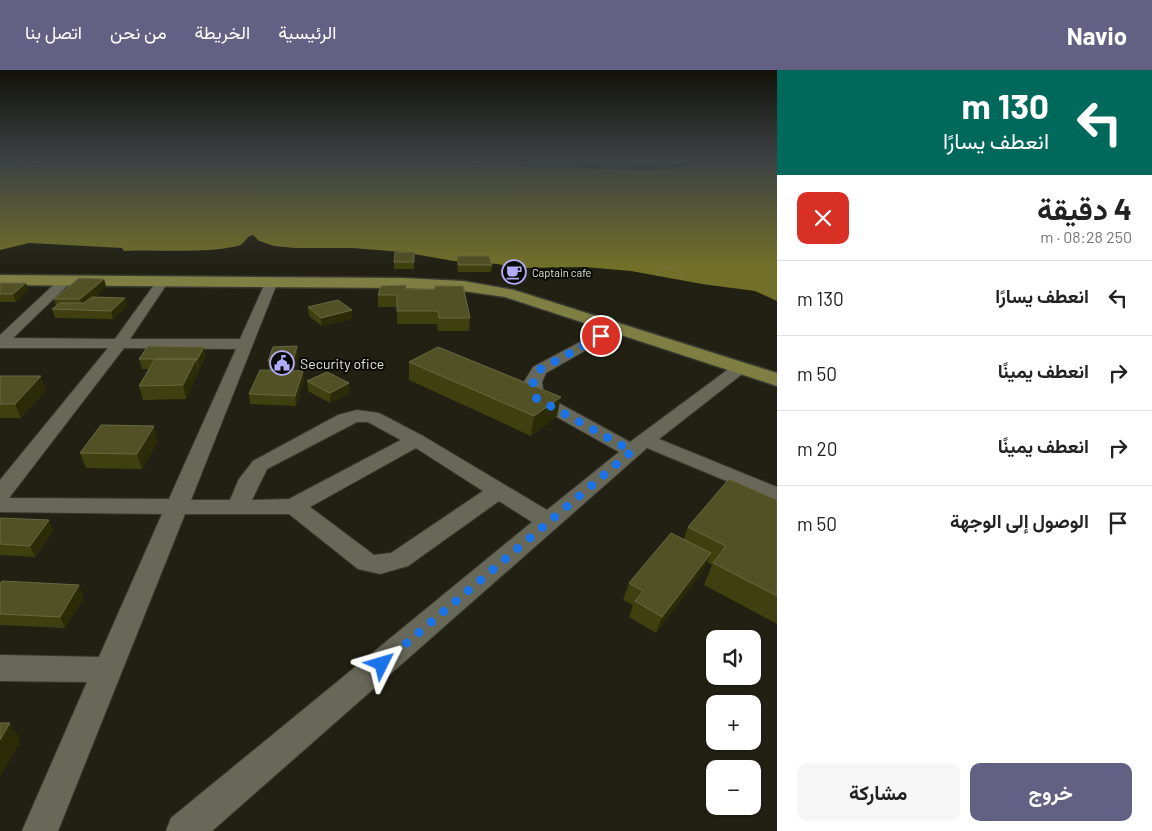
<!DOCTYPE html>
<html lang="ar">
<head>
<meta charset="utf-8">
<style>
  :root { --surface:#fff; --page:#f6f6f6; --text:#222; --muted:#767676; --line:#e0e0e0; --accent:#636183 }
  body { margin:0; font-family:Barlow,Vazirmatn,sans-serif; background:var(--page); color:var(--text); direction:rtl; height:100vh; display:flex; flex-direction:column; font-size:19px; white-space:nowrap }
  * { box-sizing:border-box; margin:0 }
  p { font-size:16px; color:var(--muted) }
  .icon { flex:none; width:28px; height:28px; fill:none; stroke:currentColor; stroke-width:2; stroke-linecap:round; stroke-linejoin:round }
  .map { position:relative; flex:1; overflow:hidden; direction:ltr }
  .panel { display:flex; flex-direction:column; background:var(--surface); width:375px }
  .panel>* { flex:none }
  .top-card { background:#00695c; color:#fff; overflow:hidden }
  .controls { position:absolute; left:706px; top:560px; display:grid; gap:10px }
  .controls a { display:grid; place-items:center; width:55px; height:55px; border-radius:10px; background:var(--surface); box-shadow:0 1px 4px #0004; font-size:25px }
  .pin { position:absolute; display:grid; place-items:center; width:42px; height:42px; color:#fff; margin:-21px; border:2px solid #fff; border-radius:50%; box-shadow:0 1px 5px #0007 }
  .me { position:absolute; width:55px; margin:-28px; rotate:50deg; stroke-linejoin:round; filter:drop-shadow(0 0 4px #0008) }
  .turn { display:flex; align-items:center; gap:18px; height:105px; padding:0 20px; font-size:22px }
  .turn .icon { width:65px; height:65px; stroke-width:2.5 }
  .turn b { display:block; font-size:35px; line-height:42px }
  .round { display:grid; place-items:center; flex:none; width:52px; height:52px; border-radius:10px; background:var(--page) }
  .headline { display:flex; align-items:center; justify-content:space-between; height:85px; padding:0 20px }
  h1 { font-size:30px; font-weight:700; line-height:38px }
  .primary-button { display:flex; gap:10px; margin-top:auto; padding:10px 20px }
  .primary-button a { flex:1; height:58px; border-radius:10px; background:var(--accent); color:#fff; font-size:20px; font-weight:700; line-height:58px; text-align:center }
  .primary-button a+a { background:var(--page); color:var(--text) }
  ul { padding:0; list-style:none }
  li { display:flex; align-items:center; gap:15px; height:75px; padding:0 20px; border-top:1px solid var(--line) }
  li div { flex:1 }
  li b { display:block; font-size:19px }
  li em { font-style:normal }
  header { display:flex; align-items:center; gap:30px; box-sizing:border-box; height:70px; padding:0 25px; background:var(--accent); color:#fff }
  header strong { font-size:24px }
  nav { display:flex; gap:28px; margin-inline-start:auto; font-size:18px }
  main { display:flex; flex:1; min-height:0 }
  .map>svg:first-child { display:block }
  .water { fill:#727028 }
  .lines { fill:none; stroke-linecap:round; stroke-linejoin:round }
  .minor-casing { stroke:#3a3a32; stroke-width:2 }
  .major-casing { stroke:#3a3a32; stroke-width:3 }
  .path { stroke:#7d7c71; stroke-width:2; stroke-dasharray:0.5 2; stroke-linecap:butt }
  .minor { fill:#686859; fill-rule:evenodd }
  .major { fill:#7f7e43; fill-rule:evenodd }
  .wall { fill:#403f0f }
  .shaded-wall { fill:#2c2b08 }
  .building { fill:#525025; stroke:#696842 }
  .route { stroke:#1a73e8; stroke-width:9; stroke-dasharray:0 16.2 }
  .labels { text-anchor:middle; dominant-baseline:central; stroke-width:4; stroke-linejoin:round; paint-order:stroke }
  .far-poi-label { font-size:11px; fill:#e5e5dc; stroke:#0a0a05; text-anchor:start }
  .poi-label { font-size:14px; fill:#e5e5dc; stroke:#0a0a05; text-anchor:start }
</style>
</head>
<body>
<header>
<strong>Navio</strong>
<nav><a>الرئيسية</a><a>الخريطة</a><a>من نحن</a><a>اتصل بنا</a></nav>
</header>
<main>
<section class="panel">
<div class="top-card">
<div class="turn"><svg class="icon" aria-label="left" viewBox="0 0 24 24"><path d="M17 20v-9H6M10 6l-5 5 5 5"/></svg><div><b>130 m</b>انعطف يسارًا</div></div>
</div>
<div class="headline"><div><h1>4 دقيقة</h1><p>250 m · 08:28</p></div><a class="round" style="background:#d93025;color:#fff"><svg class="icon" aria-label="close" viewBox="0 0 24 24"><path d="M6 6l12 12M18 6L6 18"/></svg></a></div>
<ul>
<li><svg class="icon" aria-label="left" viewBox="0 0 24 24"><path d="M17 20v-9H6M10 6l-5 5 5 5"/></svg><div><b>انعطف يسارًا</b></div><em>130 m</em></li>
<li><svg class="icon" aria-label="right" viewBox="0 0 24 24"><path d="M7 20v-9h11M14 6l5 5-5 5"/></svg><div><b>انعطف يمينًا</b></div><em>50 m</em></li>
<li><svg class="icon" aria-label="right" viewBox="0 0 24 24"><path d="M7 20v-9h11M14 6l5 5-5 5"/></svg><div><b>انعطف يمينًا</b></div><em>20 m</em></li>
<li><svg class="icon" aria-label="arrive" viewBox="0 0 24 24"><path d="M6 21V4h12l-3 4 3 4H6"/></svg><div><b>الوصول إلى الوجهة</b></div><em>50 m</em></li>
</ul>
<div class="primary-button"><a>خروج</a><a>مشاركة</a></div>
</section>
<div class="map">
<svg width="777" height="761" viewBox="0 0 777 761">
  <rect width="100%" height="100%" fill="#212013"/>
  <!-- water -->
  <path class="water" d="M332,91L651,100L742,91H777V231L755,221L702,214L631,201L585,197L516,198L498,194L454,191L402,182L352,178H295L274,176L259,171L253,165C246,166 245,174 238,176C201,184 161,179 124,181L122,178L29,173L0,180V96L160,92Z"/>
  <g class="lines">
    <!-- minor casing -->
    <g class="minor-casing">
      <path id="minor" d="M550,91H695L691,93L651,96L554,93Z
        M66,206L72,210L70,213L13,268L115,269L159,208L163,207L169,211L130,269H240L266,211L272,207L278,211L191,430H230L239,409L253,391L338,345L357,340L379,343L423,366L547,440L619,382L530,332L524,312L533,297L616,253L621,254L623,257L621,260L546,303L542,312L544,325L630,372L734,295H746L748,298L746,301L659,369L777,417V432L647,378L212,761H166L171,748L532,452L499,431L408,496L380,504L358,499L289,444H185L58,761H22L87,612L0,611V585L99,587L162,444L0,442V410L108,278H0V265L62,207ZM124,278L236,279L169,429L9,428ZM357,352H368L401,370L289,429L252,430L267,399ZM416,378L483,421L391,483L374,485L310,437Z"/>
    </g>
    <!-- major casing -->
    <g class="major-casing">
      <path id="major" d="M0,205L403,208L463,211L514,220L777,303V316L505,227L463,221L403,218L0,215Z"/>
    </g>
    <!-- path -->
    <path class="path" d="M661,197L677,198L683,210
      M657,206L659,201"/>
    <!-- minor -->
    <use href="#minor" class="minor"/>
    <!-- major -->
    <use href="#major" class="major"/>
  </g>
  <!-- wall -->
  <path class="wall" d="M414,182V199H394V192Z
    M457,186L492,195L491,202H458L457,194Z
    M104,209L106,217L95,227L125,228L127,236L113,249L55,248L52,239L56,236L54,229Z
    M0,213H26L28,221L16,232H0Z
    M435,216L470,248L469,261H438L437,254H397V237H378V225L406,219H434Z
    M308,237L352,240V249L322,256L309,246Z
    M297,276L298,285L294,300L269,301L268,291Z
    M206,286L199,299H198V303L186,329L143,330L139,316L149,299H142L139,289Z
    M409,292L557,346L531,366L409,310Z
    M303,301L304,311L296,336L250,334L249,324Z
    M0,306L46,320L21,348H0Z
    M307,311L350,323L330,333L308,321Z
    M158,371L142,399L86,398L80,383Z
    M777,430V554L704,515L712,495L707,492L704,499L656,563L629,547L633,535L623,530L629,513L684,469L688,457Z
    M0,448L49,450L53,461L35,487L0,485Z
    M0,514L84,527L65,558L0,555Z"/>
  <!-- shaded-wall -->
  <path class="shaded-wall" d="M663,91H676L662,92Z
    M104,209L106,217L83,237L80,229Z
    M26,213L28,221L16,232L13,224Z
    M125,228L127,236L113,249L111,241Z
    M352,240V249L322,256L321,248Z
    M297,276L298,285L294,300L293,291Z
    M204,277L206,286L199,299L197,290Z
    M196,289L198,303L186,329L183,315Z
    M303,301L304,311L296,336L295,326Z
    M41,306L46,320L21,348L15,334Z
    M349,313L350,323L330,333V323Z
    M561,327L557,346L531,366L534,346Z
    M154,356L158,371L142,399L137,384Z
    M49,450L53,461L35,487L30,476Z
    M711,483L704,499L656,563L662,547Z
    M79,515L84,527L65,558L60,547Z
    M10,653L21,670L0,707V670Z"/>
  <!-- building -->
  <path class="building" d="M395,182H414V192H394Z
    M457,186H489L492,195H459Z
    M79,208L104,209L80,229H54Z
    M0,213H26L13,224H0Z
    M406,215V219H435V216H463L470,248H439L438,241H397V225H378L381,216Z
    M92,227L125,228L111,241L52,239L60,233H84Z
    M338,230L352,240L321,248L308,237Z
    M148,276L204,277L197,290H195L196,289H139Z
    M297,276L293,291H268L273,277Z
    M438,277L561,327L534,346L409,292Z
    M155,289H196L183,315L139,316Z
    M260,300L303,301L295,326L249,324Z
    M327,302L349,313L330,323L307,311Z
    M0,306H41L15,334H0Z
    M101,355L154,356L137,384L80,383Z
    M729,409L777,430V526L713,493L726,476L688,457Z
    M0,448L49,450L30,476L0,474Z
    M671,463L711,483L662,547L635,531L643,521L629,513Z
    M2,511L79,515L60,547L0,544V514Z
    M0,653H10L0,670Z"/>
  <!-- sky -->
  <linearGradient id="sky" x2="0" y2="1"><stop stop-color="#12120a"/><stop offset="0.46" stop-color="#3d4244"/><stop offset="1" stop-color="#3d4244" stop-opacity="0"/></linearGradient>
  <rect width="777" height="197" fill="url(#sky)"/>
  <g class="lines">
    <!-- route -->
    <path class="route" d="M382,594L632,381L536,328L533,312L539,300L601,266"/>
  </g>
  <!-- icons -->
  <defs>
    <g id="cafe-ring" transform="scale(1.25)"><circle r="9.5" fill="#0a0a05" stroke="#b3adf9" stroke-width="1.5"/><path d="M-5.5-4.5H6V0H3Q3 3.5 0 3.5H-2.5Q-5.5 3.5-5.5 0ZM3-3.2v2h1.7v-2ZM-6 4.5H4V6H-6Z" fill="#b3adf9"/></g>
    <g id="civic-ring" transform="scale(1.25)"><circle r="9.5" fill="#0a0a05" stroke="#b3adf9" stroke-width="1.5"/><path d="M-.6-6.5H3V-4.5H.6V-3L4-1V1h2V6H-6V1h2V-1L-.6-3ZM-1.2 2.5V6h2.4V2.5Z" fill="#b3adf9"/></g>
  </defs>
  <g fill-rule="evenodd">
    <use href="#cafe-ring" x="514" y="202"/>
    <use href="#civic-ring" x="282" y="293"/>
  </g>
  <g class="labels">
    <!-- far-poi labels -->
    <g class="far-poi-label">
      <text x="532" y="202">Captain cafe</text>
    </g>
    <!-- poi labels -->
    <g class="poi-label">
      <text x="300" y="293">Security ofice</text>
    </g>
  </g>
</svg>
<div class="controls">
<a><svg class="icon" aria-label="sound" viewBox="0 0 24 24"><path d="M4 9h4l5-4v14l-5-4H4zM17 9q2 3 0 6"/></svg></a>
<a>+</a>
<a>−</a>
</div>
<div class="pin" style="left:601px;top:266px;background:#d93025"><svg class="icon" aria-label="arrive" viewBox="0 0 24 24"><path d="M6 21V4h12l-3 4 3 4H6"/></svg></div>
<svg class="me" style="left:382px;top:594px" viewBox="-20 -20 40 40"><path d="M0-17L14 15 0 8-14 15z" fill="#1a73e8" stroke="#fff" stroke-width="4"/></svg>
</div>
</main>
</body>
</html>
